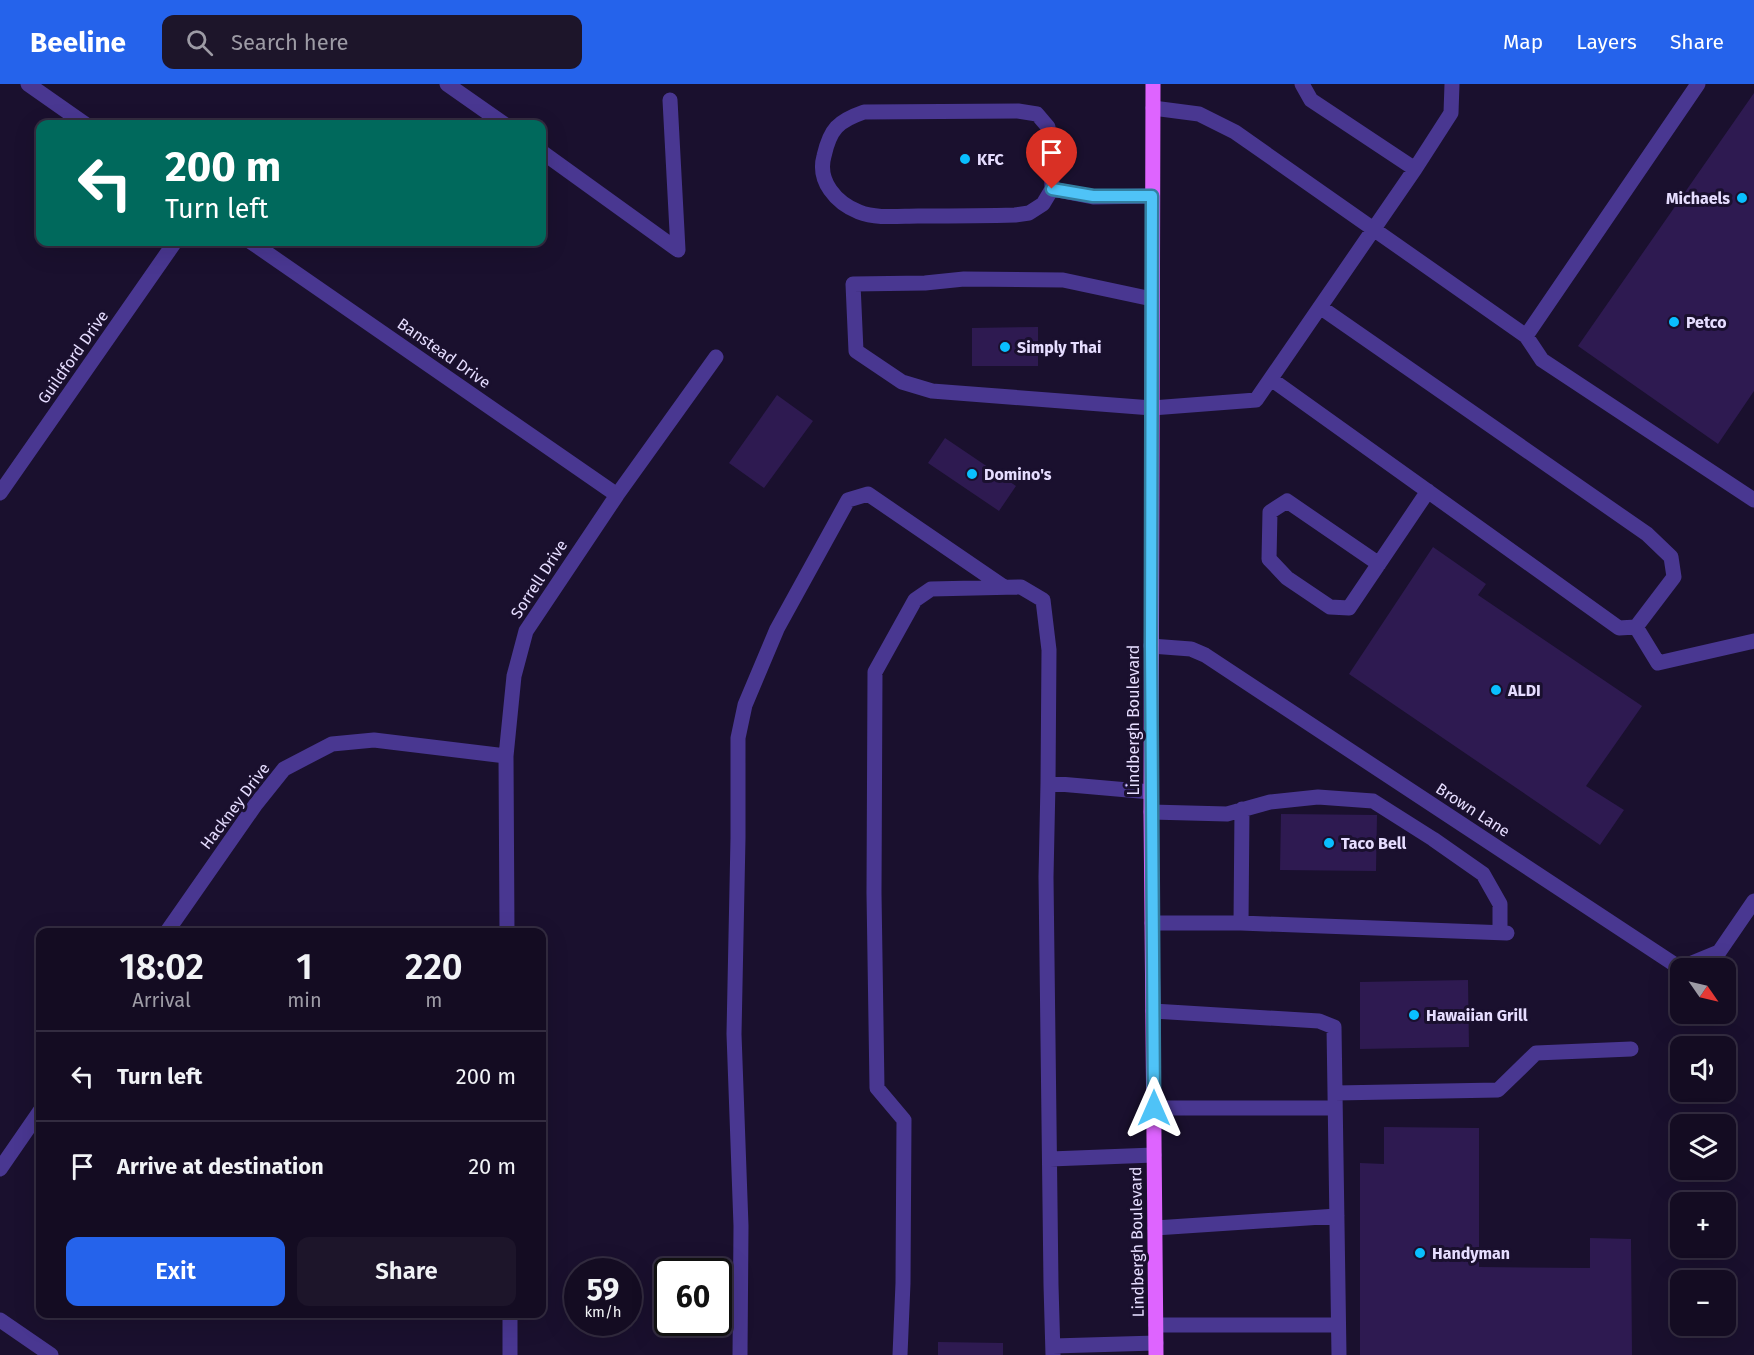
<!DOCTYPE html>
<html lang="en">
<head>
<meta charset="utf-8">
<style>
  :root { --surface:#140c22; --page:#1d152a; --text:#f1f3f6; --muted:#9d9ba5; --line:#332c40; --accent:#2563eb }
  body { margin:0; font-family:"Fira Sans",sans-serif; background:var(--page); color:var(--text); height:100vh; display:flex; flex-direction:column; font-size:22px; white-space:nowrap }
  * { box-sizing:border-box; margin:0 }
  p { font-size:20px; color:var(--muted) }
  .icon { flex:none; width:33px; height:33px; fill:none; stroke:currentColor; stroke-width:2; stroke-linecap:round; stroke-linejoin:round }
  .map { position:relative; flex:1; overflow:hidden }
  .sheet { position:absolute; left:36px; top:844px; width:510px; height:390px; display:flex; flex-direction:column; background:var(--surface); border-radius:12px; box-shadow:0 6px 24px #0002,0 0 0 2px var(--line) }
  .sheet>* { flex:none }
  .guide { position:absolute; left:36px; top:36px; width:510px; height:126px; border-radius:12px; box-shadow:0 6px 24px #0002,0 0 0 2px var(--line); background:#00695c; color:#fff; overflow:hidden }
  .needle { width:39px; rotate:124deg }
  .controls { position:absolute; left:1670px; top:874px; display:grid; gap:12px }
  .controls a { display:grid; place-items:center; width:66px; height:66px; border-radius:12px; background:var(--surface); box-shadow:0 6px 24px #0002,0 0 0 2px var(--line); font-size:30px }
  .speed { position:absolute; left:564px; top:1174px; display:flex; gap:12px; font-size:30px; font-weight:700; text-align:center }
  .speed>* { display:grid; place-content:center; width:78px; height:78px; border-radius:50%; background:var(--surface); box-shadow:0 6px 24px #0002,0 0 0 2px var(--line); line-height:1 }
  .speed small { font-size:15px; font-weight:400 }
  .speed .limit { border:3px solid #111; border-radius:9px; background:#fff; color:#111 }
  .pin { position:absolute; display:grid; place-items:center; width:51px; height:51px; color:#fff; margin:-62px -26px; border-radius:50% 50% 50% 0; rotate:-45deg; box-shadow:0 0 6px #0007 }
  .pin .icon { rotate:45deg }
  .me { position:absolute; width:66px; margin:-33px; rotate:0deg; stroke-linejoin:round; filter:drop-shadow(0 0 4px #0008) }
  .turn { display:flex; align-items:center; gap:21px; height:126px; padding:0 30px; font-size:27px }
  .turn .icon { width:78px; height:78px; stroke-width:2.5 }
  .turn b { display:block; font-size:42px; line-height:51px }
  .eta { display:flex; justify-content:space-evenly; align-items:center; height:102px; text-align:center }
  .eta b { font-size:36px; font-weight:600; line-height:42px }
  .action { display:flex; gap:12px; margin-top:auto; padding:12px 30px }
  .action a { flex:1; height:69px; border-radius:12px; background:var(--accent); color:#fff; font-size:24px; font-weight:600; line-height:69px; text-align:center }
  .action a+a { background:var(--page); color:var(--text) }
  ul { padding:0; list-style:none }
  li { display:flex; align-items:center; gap:18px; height:90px; padding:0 30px; border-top:2px solid var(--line) }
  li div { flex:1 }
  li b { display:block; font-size:22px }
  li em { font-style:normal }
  header { display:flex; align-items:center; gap:36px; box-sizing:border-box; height:84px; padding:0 30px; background:var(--accent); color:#fff }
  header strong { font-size:28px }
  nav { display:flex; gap:33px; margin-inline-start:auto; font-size:21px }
  .search { width:420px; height:54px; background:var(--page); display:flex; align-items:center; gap:15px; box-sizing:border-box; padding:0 21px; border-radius:12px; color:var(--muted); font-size:22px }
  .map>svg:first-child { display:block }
  .building { fill:#2e1a51 }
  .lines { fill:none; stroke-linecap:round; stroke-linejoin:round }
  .lane { stroke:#493791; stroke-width:15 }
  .street { stroke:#493791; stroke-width:15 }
  .primary { stroke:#de64ff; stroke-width:15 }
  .route-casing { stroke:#337fa1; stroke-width:15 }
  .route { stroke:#4fc3f7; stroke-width:10 }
  .poi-dot { fill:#09bfff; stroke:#1a102e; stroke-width:2 }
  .labels { text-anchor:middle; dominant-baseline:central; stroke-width:6; stroke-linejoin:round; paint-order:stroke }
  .poi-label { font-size:16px; font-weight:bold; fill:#e6ddff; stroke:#1a102e; text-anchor:start }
  .street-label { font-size:16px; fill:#e6ddff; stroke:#1a102e }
</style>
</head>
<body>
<header>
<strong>Beeline</strong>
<div class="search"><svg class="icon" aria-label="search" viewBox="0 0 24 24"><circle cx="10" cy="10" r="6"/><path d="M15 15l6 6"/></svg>Search here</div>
<nav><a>Map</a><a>Layers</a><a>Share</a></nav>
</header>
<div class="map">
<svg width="1754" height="1271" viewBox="0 0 1754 1271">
  <rect width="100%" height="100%" fill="#1a102e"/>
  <!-- building -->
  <path class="building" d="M1754,9V307L1718,360L1578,262Z
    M1038,243V282H972V244Z
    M777,311L813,337L764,404L729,379Z
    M945,354L1016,402L999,427L928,379Z
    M1433,463L1486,500L1478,511L1642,622L1586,702L1624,726L1600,761L1349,590Z
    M1281,730L1377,731L1376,787L1280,786Z
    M1468,896L1469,963L1360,965V898Z
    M1384,1043L1479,1044V1183L1590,1184V1154L1631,1155L1632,1271H1360V1079L1384,1080Z
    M938,1258L1003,1259V1271H938Z"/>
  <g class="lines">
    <!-- lane -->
    <path class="lane" d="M447,0L504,40
      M1302,0L1311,16L1415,85
      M670,16L678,166
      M1153,24L1199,30L1235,48L1526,252L1698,0
      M1018,27L1037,30L1048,43L1051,63L1052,105L1043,120L1029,129L1015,131C982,132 950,132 918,132C900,132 876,135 859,128C836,119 817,97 824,72C830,45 838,37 864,28Z
      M542,68L678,166
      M1052,105L1093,113L1152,112
      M1152,215L1063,196L964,195L925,199L853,200L856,267L902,298L932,307L1152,324L1256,316L1415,85L1451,29L1452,0
      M1526,252L1542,276L1754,416
      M1271,295L1619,544L1636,543L1674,493L1671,473L1647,450L1320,223
      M1379,480L1287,417L1270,428L1269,475L1287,494L1330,523L1349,524L1428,407
      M1636,543L1658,579L1754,557
      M1048,699L1046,793L1051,1201L1053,1271
      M1151,728L1227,730L1270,718L1318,713L1373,717L1433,755L1483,790L1500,820V849
      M1152,839H1241L1507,849
      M1241,839L1242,725
      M1153,927L1319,937L1334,943L1339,1271
      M1335,1009L1498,1006L1536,969L1631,965
      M1154,1024H1335
      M1050,1075L1154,1071
      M1155,1144L1337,1132
      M1156,1241H1338
      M1053,1262L1156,1259
      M740,1271L741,1142L734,950L738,754V654L745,621L777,545L848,416L868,410L1004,503
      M900,1271L903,1199L904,1036L877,1004L874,809L875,588L915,516L931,505L1021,503L1043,516L1049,566L1048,699L1151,708"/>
    <!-- street -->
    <path class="street" d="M28,0L85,40
      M251,158L617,411
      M0,409L175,158
      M1151,562L1191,565L1205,571L1680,884L1719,868L1754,817
      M166,849L256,720L284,685L332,660L374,656L506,672
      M507,849L506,672L514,592L526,547L617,411L716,273
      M0,1085L40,1027
      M510,1230V1271
      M0,1236L51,1271"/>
    <!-- primary -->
    <path class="primary" d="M1153,0L1151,728L1156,1271"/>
  </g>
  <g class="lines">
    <!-- route casing -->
    <g class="route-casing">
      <path id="route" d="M1052,105L1093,112H1152L1151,562L1154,1024"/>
    </g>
    <!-- route -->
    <use href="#route" class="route"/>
  </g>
  <!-- markers -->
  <g class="poi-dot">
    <circle cx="965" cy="75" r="6"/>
    <circle cx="1742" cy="114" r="6"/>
    <circle cx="1674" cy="238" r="6"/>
    <circle cx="1005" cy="263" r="6"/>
    <circle cx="972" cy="390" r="6"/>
    <circle cx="1496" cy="606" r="6"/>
    <circle cx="1329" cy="759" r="6"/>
    <circle cx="1414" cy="931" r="6"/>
    <circle cx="1420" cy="1169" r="6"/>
  </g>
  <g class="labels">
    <!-- poi labels -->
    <g class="poi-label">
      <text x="977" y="75">KFC</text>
      <text x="1730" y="114" text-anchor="end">Michaels</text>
      <text x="1686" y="238">Petco</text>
      <text x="1017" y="263">Simply Thai</text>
      <text x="984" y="390">Domino's</text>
      <text x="1508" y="606">ALDI</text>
      <text x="1341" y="759">Taco Bell</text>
      <text x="1426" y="931">Hawaiian Grill</text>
      <text x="1432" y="1169">Handyman</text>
    </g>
    <!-- street labels -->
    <g class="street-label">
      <text transform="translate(444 269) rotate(35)">Banstead Drive</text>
      <text transform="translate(73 273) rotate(-55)">Guildford Drive</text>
      <text transform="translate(539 495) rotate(-57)">Sorrell Drive</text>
      <text transform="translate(1133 636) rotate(-90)">Lindbergh Boulevard</text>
      <text transform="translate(235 722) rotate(-53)">Hackney Drive</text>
      <text transform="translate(1473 726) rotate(33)">Brown Lane</text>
      <text transform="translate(1137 1158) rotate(-91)">Lindbergh Boulevard</text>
    </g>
  </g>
</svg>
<div class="controls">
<a><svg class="needle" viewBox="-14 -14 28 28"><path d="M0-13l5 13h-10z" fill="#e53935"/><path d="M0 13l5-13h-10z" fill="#9d9ba5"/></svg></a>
<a><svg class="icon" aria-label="sound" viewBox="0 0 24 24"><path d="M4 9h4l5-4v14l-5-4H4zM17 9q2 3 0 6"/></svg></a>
<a><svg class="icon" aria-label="layers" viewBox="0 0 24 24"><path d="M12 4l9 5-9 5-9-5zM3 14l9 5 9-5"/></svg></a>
<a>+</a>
<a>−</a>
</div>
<div class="speed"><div>59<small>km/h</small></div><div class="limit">60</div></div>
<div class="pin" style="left:1052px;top:105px;background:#d93025"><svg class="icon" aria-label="arrive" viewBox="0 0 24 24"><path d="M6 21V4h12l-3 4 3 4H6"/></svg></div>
<svg class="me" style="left:1154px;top:1024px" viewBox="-20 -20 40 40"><path d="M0-17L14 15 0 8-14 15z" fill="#4fc3f7" stroke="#fff" stroke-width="4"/></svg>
<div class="guide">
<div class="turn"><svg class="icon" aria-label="left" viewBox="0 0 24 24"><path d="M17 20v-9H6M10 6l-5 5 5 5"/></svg><div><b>200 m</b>Turn left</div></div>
</div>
<section class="sheet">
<div class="eta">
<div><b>18:02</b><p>Arrival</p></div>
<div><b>1</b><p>min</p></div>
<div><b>220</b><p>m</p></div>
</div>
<ul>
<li><svg class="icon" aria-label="left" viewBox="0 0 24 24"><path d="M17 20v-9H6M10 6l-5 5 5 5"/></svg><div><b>Turn left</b></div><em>200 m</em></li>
<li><svg class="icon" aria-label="arrive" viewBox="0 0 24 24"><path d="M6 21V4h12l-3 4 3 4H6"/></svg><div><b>Arrive at destination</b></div><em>20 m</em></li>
</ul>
<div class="action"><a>Exit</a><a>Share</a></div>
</section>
</div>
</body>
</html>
